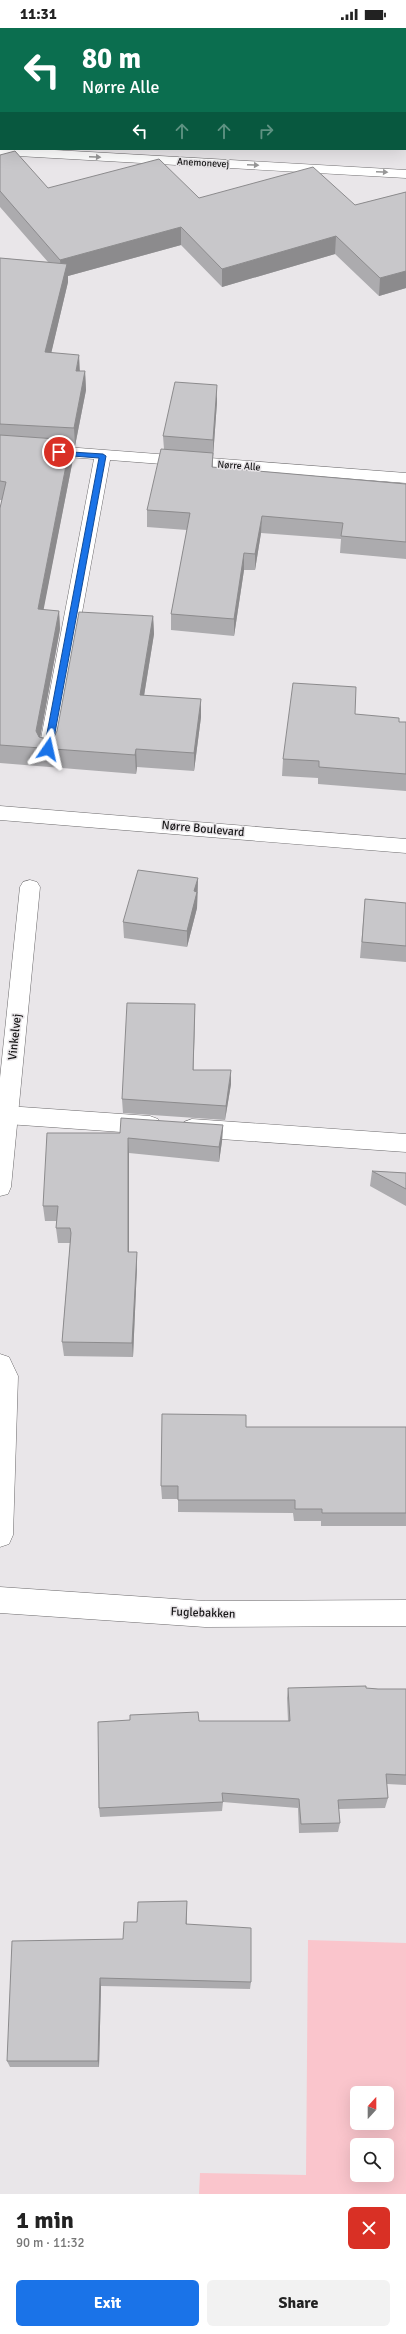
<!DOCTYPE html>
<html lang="en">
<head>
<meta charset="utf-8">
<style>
  :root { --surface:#fff; --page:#f2f2f2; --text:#222; --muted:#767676; --accent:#1a73e8 }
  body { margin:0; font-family:Signika,sans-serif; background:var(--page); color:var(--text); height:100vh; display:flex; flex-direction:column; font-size:15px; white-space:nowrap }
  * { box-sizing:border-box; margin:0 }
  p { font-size:13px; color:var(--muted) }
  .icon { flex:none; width:22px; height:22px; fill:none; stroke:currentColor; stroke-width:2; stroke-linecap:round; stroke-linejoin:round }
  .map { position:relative; height:2166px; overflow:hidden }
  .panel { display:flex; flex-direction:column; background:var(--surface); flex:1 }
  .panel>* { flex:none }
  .banner { position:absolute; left:0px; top:0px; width:406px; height:122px; box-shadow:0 4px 16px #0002; background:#0b6e4f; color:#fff; overflow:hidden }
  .needle { width:26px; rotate:21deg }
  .buttons { position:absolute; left:350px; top:2058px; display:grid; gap:8px }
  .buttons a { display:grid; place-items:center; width:44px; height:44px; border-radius:6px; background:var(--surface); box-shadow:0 4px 16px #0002; font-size:20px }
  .pin { position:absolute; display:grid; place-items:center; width:34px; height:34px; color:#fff; margin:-17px; border:2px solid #fff; border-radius:50%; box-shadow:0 1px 4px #0007 }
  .me { position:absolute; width:44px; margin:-22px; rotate:11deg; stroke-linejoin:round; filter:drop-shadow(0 0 3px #0008) }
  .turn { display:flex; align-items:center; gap:14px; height:84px; padding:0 16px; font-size:18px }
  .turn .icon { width:52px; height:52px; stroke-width:2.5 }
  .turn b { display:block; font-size:28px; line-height:34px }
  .lanes { display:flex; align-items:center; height:38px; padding:0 16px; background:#0003; justify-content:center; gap:20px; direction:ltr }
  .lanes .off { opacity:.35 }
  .round { display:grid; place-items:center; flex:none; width:42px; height:42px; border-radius:6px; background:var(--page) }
  .overview { display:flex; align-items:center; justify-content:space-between; height:68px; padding:0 16px }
  h1 { font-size:24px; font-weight:700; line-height:30px }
  .primary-button { display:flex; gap:8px; margin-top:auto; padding:8px 16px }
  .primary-button a { flex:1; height:46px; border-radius:6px; background:var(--accent); color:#fff; font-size:16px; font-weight:700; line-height:46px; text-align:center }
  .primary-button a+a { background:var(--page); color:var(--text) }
  .status { display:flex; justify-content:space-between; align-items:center; height:28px; padding:0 20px; background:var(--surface); direction:ltr }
  .status svg { height:11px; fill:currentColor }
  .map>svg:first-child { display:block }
  .green { fill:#fac5cc; fill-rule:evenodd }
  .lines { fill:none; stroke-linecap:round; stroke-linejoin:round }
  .service-casing { stroke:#6c6a6c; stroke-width:1 }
  .minor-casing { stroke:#6c6a6c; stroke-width:1 }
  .tertiary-casing { stroke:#6c6a6c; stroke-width:1 }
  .service { fill:#fff; fill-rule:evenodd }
  .minor { fill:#fff; fill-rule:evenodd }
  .tertiary { fill:#fff; fill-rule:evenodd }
  .wall { fill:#acabae }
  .shaded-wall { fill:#8c8b8d }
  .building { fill:#c8c7ca; stroke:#8c8b8d }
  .oneway { fill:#979797 }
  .route { fill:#1a73e8; stroke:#114b97 }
  .labels { text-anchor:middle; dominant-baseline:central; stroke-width:3; stroke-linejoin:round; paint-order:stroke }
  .far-street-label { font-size:10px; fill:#181718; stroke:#e9e6e9 }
  .street-label { font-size:12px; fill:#181718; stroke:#e9e6e9 }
</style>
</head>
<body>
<div class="status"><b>11:31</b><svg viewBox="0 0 49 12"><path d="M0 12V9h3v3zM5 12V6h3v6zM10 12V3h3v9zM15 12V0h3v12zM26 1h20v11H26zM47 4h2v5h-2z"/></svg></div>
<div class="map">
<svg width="406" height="2166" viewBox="0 0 406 2166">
  <rect width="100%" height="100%" fill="#e9e6e9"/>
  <!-- green -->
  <path class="green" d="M308,1912L406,1915V2166H199L200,2145L306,2147ZM357,2065H387V2095H357ZM357,2117H387V2147H357Z"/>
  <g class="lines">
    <!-- service casing -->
    <g class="service-casing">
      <path id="service" d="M11,0H23V1H11Z
        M162,0H174V1H162Z
        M0,70H1V78H0Z
        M405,93H406V101H405Z
        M7,1078L150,1088L158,1091L161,1097L158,1103L150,1106L7,1096L0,1094V1080Z
        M192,1091L406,1106V1124L192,1109L184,1106L181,1100L184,1094Z"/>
    </g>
    <!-- minor casing -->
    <g class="minor-casing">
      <path id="minor" d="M0,119L1,121H37L406,142V150L0,127Z
        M0,414L406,445V455L110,432L57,721L55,726L48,728L41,726L39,721L94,431L0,424Z
        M30,852L37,854L40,859L11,1159L8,1166L0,1168V1050L20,859L23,854Z
        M0,1326L9,1329L18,1348L13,1507L9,1516L0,1519Z
        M0,1559L205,1573L406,1572V1598L205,1599L0,1585Z"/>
    </g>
    <!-- tertiary casing -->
    <g class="tertiary-casing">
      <path id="tertiary" d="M0,778L406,811V825L0,792Z"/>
    </g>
    <!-- service -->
    <use href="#service" class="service"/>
    <!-- minor -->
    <use href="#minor" class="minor"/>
    <!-- tertiary -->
    <use href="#tertiary" class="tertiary"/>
  </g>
  <!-- wall -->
  <path class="wall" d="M0,5H1V65H0Z
    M0,127L48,160L199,170L355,177L406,164V260L379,268L335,226L222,259L181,217L68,248V254L51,325L80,343H85L86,362L75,418H72L73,431L43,582L59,583L60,601L40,709L47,711L54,709L153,588L154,606L144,668L201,671V689L194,743L137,739L136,746L0,735V480L2,472H0V230L48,234L0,179Z
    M217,374L213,429V439L406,456V531L340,525L341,511L261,505L255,542H244L234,608L171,602V586L187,502L147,499V482L164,421L163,408Z
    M355,686L399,694H406V763L318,756V750L282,748L283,731Z
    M198,850L197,880L187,919L124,910L123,894Z
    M365,871L406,875V934L360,930Z
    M195,976L193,1042L231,1056L225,1092L123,1085L122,1071Z
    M223,1097L222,1113L219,1134L129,1125V1224H137V1238L133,1329L64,1328L62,1314L70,1215H58L56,1200L57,1193H45L43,1178L120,1105Z
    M372,1143L406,1145V1178L370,1158Z
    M246,1399H406V1498H321V1493H294L293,1485L178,1484V1471H162L161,1458Z
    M288,1660H366L378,1661H406V1757L387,1756L388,1770L385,1780L338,1781L340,1795L338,1804L299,1805L298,1780L223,1774L222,1783L100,1789L99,1780L199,1693H288L287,1670Z
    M187,1873V1896L251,1954L250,1961L101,1958L99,2039H10L7,2033L123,1911L137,1894Z"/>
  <!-- shaded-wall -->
  <path class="shaded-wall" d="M181,199V217L68,248V254L47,343L45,324L62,250L60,232Z
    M336,208L335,226L222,259V241Z
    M406,243V260L379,268L380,250Z
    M79,327L80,345L76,343Z
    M85,343L86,362L75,418L74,400Z
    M217,357V374L213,429V412Z
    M71,412L73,431L40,600L38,581Z
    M262,488L261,505L255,542V526Z
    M244,525V542L234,608V591Z
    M59,583L60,601L38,722L36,703Z
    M153,588L154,606L141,686L140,667Z
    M201,671V689L194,743V725Z
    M136,721L137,739L136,746L135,727Z
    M198,850L197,880L187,919V903L194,863Z
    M195,976V990L193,1056V1042Z
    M231,1042V1056L225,1092L226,1078Z
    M223,1097L222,1113L219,1134V1119Z
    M128,1110L129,1125V1238L128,1224Z
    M137,1224V1238L133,1329L132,1315Z
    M100,1950L101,1958L99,2039L98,2033Z"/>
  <!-- building -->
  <path class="building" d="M39,0H157V1H39Z
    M0,5H1V46H0Z
    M15,123L48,160L159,131L199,170L313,139L355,177L406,164V243L380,250L336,208L222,241L181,199L60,232L0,163V127Z
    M0,230L67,236L45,324L79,327L76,343H85L74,400L0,396Z
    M175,354L217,357L213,412L163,408Z
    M0,407L71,412L38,581L59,583L36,703L39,709L47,711L54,709L57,703L79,584L153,588L140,667L201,671L194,725L136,721L135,727L0,717V480L6,454L0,453Z
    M161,421L213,425L212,439L406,456V514L341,508L343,495L262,488L255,526L244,525L234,591L171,586L190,485L147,482Z
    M293,655L356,659L355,686L399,690V694H406V746L319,739V733L283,731Z
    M138,842L198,850L194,863L197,864L187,903L123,894Z
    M365,871L406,875V918L362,914Z
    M127,975L195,976L193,1042H231L226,1078L122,1071Z
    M121,1090L223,1097L219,1119L128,1110V1224H137L132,1315L62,1314L71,1205L70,1200H56L58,1178H43L47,1105H120Z
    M372,1143L406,1145V1161Z
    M162,1386L246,1387V1399H406V1485H322V1481H295V1472H178V1458H161Z
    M366,1658V1660L378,1661H406V1747L386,1746L388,1770L338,1772L340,1795L301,1796L299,1771L222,1765L223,1774L99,1780L98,1694L130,1692V1687L198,1684L199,1693H290L288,1660Z
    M187,1873L186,1896L251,1900V1954L100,1950L98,2033H7L12,1913L123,1911L124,1894H137L138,1874Z"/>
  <!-- one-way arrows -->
  <defs><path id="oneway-solid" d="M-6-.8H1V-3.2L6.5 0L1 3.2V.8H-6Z"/></defs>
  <g class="oneway">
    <use href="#oneway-solid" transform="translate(95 129) rotate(3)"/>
    <use href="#oneway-solid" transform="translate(253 137) rotate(3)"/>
    <use href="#oneway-solid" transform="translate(382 144) rotate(3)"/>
  </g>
  <!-- route -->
  <path class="route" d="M56,423L103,426L106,428L52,721L48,723L44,721L99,430L59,427Z"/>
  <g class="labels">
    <!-- far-street labels -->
    <g class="far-street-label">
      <text transform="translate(203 135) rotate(3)">Anemonevej</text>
      <text transform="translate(239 438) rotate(4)">Nørre Alle</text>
    </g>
    <!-- street labels -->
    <g class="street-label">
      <text transform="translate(203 801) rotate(5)">Nørre Boulevard</text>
      <text transform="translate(15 1009) rotate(-84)">Vinkelvej</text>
      <text transform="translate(203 1585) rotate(2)">Fuglebakken</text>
    </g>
  </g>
</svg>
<div class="buttons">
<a><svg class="needle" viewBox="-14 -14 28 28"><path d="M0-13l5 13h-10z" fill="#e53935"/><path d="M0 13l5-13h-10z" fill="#767676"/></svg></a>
<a><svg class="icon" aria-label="search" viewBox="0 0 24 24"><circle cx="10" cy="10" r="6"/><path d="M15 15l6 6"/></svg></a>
</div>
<div class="pin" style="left:59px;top:424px;background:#d93025"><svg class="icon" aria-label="arrive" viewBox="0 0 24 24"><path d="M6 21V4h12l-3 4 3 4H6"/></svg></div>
<svg class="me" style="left:48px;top:721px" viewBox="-20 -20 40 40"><path d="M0-17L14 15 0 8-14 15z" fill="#1a73e8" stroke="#fff" stroke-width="4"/></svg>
<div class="banner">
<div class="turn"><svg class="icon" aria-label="left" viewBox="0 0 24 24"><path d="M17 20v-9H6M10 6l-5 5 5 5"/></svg><div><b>80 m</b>Nørre Alle</div></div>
<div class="lanes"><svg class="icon" aria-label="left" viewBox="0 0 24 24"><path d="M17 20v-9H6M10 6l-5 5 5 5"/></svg><svg class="icon off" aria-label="ahead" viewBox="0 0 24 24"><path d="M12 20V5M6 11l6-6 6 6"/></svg><svg class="icon off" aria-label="ahead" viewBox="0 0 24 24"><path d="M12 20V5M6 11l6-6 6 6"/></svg><svg class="icon off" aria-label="right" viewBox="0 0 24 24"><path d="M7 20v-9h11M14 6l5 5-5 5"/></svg></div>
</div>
</div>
<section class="panel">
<div class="overview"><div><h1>1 min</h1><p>90 m · 11:32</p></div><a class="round" style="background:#d93025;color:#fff"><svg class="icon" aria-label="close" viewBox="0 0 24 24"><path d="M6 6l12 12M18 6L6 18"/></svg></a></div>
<div class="primary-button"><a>Exit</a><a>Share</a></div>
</section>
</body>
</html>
